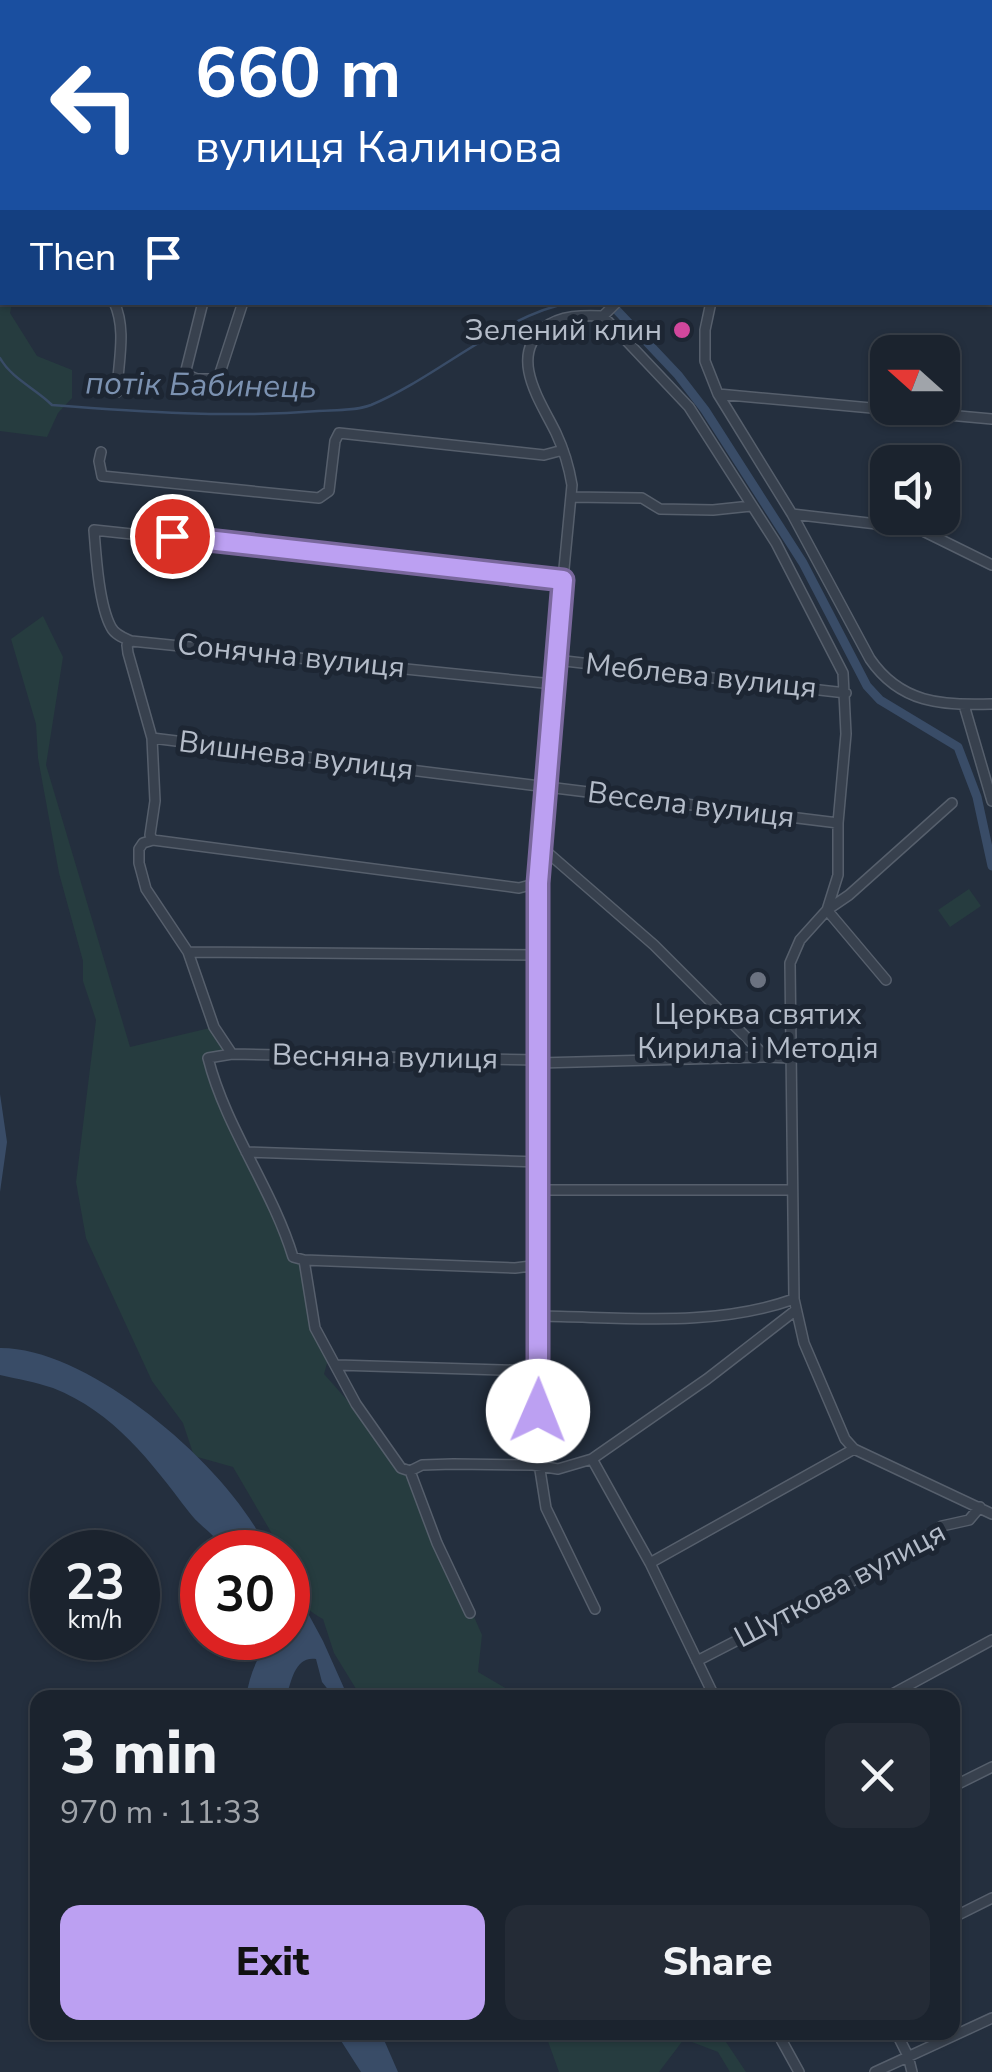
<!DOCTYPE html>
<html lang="en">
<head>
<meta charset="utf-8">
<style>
  :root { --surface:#1b232e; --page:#242b36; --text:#f1f3f6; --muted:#a0a4aa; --line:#39404a; --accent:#bca0f2 }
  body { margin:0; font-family:"Nunito Sans",sans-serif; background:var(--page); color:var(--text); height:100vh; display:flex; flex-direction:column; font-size:38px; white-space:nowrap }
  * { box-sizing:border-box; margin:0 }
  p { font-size:32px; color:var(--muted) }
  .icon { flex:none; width:55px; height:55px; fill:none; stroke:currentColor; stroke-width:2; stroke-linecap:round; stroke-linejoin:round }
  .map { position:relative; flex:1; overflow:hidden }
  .side { position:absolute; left:30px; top:1690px; width:930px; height:350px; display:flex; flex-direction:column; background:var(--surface); border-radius:20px; box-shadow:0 2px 8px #0004,0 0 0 2px var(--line) }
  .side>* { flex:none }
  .banner { position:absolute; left:0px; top:0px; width:992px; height:305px; box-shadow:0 2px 8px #0004,0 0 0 2px var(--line); background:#1a4fa0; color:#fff; overflow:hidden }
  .needle { width:65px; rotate:291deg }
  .tools { position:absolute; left:870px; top:335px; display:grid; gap:20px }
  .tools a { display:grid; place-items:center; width:90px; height:90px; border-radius:20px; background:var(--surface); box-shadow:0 2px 8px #0004,0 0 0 2px var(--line); font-size:50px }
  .speed { position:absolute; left:30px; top:1530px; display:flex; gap:20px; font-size:50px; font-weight:700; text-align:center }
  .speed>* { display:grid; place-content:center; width:130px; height:130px; border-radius:50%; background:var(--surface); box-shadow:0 2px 8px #0004,0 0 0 2px var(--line); line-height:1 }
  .speed small { font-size:25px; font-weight:400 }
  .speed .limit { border:15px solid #d22; background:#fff; color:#111 }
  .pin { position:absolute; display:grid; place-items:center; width:85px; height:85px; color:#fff; margin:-42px; border:5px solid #fff; border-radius:50%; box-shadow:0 2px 10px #0007 }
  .me { position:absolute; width:110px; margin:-55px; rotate:1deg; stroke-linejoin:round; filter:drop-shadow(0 0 8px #0008) }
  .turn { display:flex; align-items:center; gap:35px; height:210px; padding:0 30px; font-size:45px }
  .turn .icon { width:130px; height:130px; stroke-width:2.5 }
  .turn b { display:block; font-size:70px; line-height:85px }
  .then { display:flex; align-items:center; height:95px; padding:0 30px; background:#0003; gap:20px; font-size:38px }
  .round { display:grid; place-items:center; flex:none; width:105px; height:105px; border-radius:20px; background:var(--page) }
  .headline { display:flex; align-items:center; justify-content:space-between; height:170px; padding:0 30px }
  h1 { font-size:60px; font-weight:800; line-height:75px }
  .button { display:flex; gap:20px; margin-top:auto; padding:20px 30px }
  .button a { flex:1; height:115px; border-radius:20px; background:var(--accent); color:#111; font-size:40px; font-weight:800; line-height:115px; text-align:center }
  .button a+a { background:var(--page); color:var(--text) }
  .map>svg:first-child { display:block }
  .green { fill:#263c3f }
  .water { fill:#394c67 }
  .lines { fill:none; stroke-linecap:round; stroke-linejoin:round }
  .stream { stroke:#394c67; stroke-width:2.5 }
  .canal { stroke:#394c67; stroke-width:9 }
  .street-casing { stroke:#565f6c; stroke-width:12 }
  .primary-casing { stroke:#414a57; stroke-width:16 }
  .street { stroke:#38414e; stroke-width:9 }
  .primary { stroke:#56606e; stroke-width:12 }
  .route-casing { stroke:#7a689d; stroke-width:25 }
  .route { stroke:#bca0f2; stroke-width:18 }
  .hotel-dot { fill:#d1479c; stroke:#1d2633; stroke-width:4 }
  .worship-dot { fill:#6b7280; stroke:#1d2633; stroke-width:4 }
  .labels { text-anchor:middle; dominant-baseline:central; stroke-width:10; stroke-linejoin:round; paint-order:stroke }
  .poi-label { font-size:30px; fill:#b4bcc9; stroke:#1d2633; text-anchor:end }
  .street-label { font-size:30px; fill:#b4bcc9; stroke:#1d2633 }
  .water-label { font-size:32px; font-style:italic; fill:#7c92b1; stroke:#1d2633 }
</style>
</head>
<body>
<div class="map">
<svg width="992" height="2072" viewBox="0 0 992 2072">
  <rect width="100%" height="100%" fill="#242f3e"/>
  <!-- green -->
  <path class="green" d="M408,0H960L961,2H410Z
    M0,223L2,302L12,303L10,313L37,356L72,370V398L58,413L47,437L0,431Z
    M43,616L63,657L46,765L130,1047L214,1027L232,1054L208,1058L293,1257L304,1260L311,1315L329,1356L324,1374L410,1471L482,1635L478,1672L507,1689L512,1697H361L334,1653L323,1619C305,1609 298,1601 296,1580L288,1573V1552H279L278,1544L233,1467L194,1456L183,1423L152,1381L86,1238L76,1182L96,1020L83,981V961L59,873L38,758L36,724L11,639Z
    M969,889L981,906L950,927L938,910Z
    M545,2033H720L746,2072H730L718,2052L684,2039L659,2072H559Z"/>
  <!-- water -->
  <path class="water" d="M0,1094L7,1142L0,1192Z
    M0,1348C91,1347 235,1472 268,1552H225C217,1535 200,1527 189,1512C151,1462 114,1412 53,1388C35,1382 18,1379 0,1375Z
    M288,1573L296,1580L297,1593L323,1641L348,1697H334L322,1682L316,1659C295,1656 292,1680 286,1697H246C250,1674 257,1654 274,1638H288Z
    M336,2033H381L398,2072H361Z"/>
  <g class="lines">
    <!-- stream -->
    <path class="stream" d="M805,0L808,2
      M990,279H992
      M0,358C12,379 35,388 52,405C140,412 230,418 318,411C335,410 355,411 371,405C438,377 503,314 573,302"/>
    <!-- canal -->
    <path class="canal" d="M609,302L678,375L705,410L803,563L867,686L880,700L958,747L977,797L992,866"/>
    <!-- street casing -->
    <g class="street-casing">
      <path id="street" d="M17,0L18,2
        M0,114L2,118
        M990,300H992
        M114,302C127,330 118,362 117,392
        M203,302L185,374L197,379H218L243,302
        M711,302L705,330V361L718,394L792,514L870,659C900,703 942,706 992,704
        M603,316L689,407L776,543L843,673L846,734L838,823V875L827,910L800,940L790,963L794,1299L804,1343L845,1439L854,1449L992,1514
        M718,394L992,419
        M101,452L99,461L102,476L319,498L329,491L335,441L339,433L544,455L563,450
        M571,497L642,498L660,509L713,510L751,506
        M792,514L919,529L992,565
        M131,641C124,638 115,635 111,627C99,605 96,556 94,530L563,580
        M556,660L846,693
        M964,705L992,801
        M152,738L128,653L127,645L131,641L553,684
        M153,840L150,835L155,801L152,738L838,823
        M540,846L654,945L766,1057L790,1058
        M188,952L538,955
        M886,980L827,910L849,895L952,803
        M232,1054L539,1060
        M539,1063L766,1057
        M246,1152L540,1162
        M539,1190H792
        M304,1260L515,1268L539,1265
        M540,1316C624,1317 713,1328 794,1299
        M337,1365L538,1371
        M592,1459L650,1563L715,1698
        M410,1471L422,1465L453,1464L533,1465L558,1469L592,1459L707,1379L796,1310
        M650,1563L854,1449
        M595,1609L546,1508L537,1451L538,883L543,788L572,485C569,467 564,450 556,433C541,402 508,357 544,328C560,315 584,315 603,316L617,302
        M470,1613L437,1543L410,1471L401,1468L356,1404L315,1328L304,1260L293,1257C272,1188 226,1129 208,1058L232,1054L214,1027L188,952L146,889L139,863V849L143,843L153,840L519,888L538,883
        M697,1661L887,1563L942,1526L969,1520L980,1507
        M885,1698L992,1640
        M952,1787L992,1767
        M952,1918L992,1898
        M777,2032L799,2072
        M896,2032L908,2056L912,2072
        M875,2072L992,2018"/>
    </g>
    <!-- primary casing -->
    <g class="primary-casing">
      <path id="primary" d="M135,0L137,2
        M990,265H992"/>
    </g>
    <!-- street -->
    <use href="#street" class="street"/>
    <!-- primary -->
    <use href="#primary" class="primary"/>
  </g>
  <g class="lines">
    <!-- route casing -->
    <g class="route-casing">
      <path id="route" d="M172,536L563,580L538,883V1411"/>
    </g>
    <!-- route -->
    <use href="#route" class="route"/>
  </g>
  <!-- markers -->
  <circle class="hotel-dot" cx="682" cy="330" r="10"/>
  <circle class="worship-dot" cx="758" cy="980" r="10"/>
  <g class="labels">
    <!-- poi labels -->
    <g class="poi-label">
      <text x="662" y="330">Зелений клин</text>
      <text x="758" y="1014" text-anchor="middle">Церква святих<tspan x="758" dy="34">Кирила і Методія</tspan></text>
    </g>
    <!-- street labels -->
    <g class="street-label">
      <text transform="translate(291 656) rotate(6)">Сонячна вулиця</text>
      <text transform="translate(701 676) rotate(6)">Меблева вулиця</text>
      <text transform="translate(296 756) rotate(7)">Вишнева вулиця</text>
      <text transform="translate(691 805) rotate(7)">Весела вулиця</text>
      <text transform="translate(385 1057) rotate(1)">Весняна вулиця</text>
      <text transform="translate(840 1585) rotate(-28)">Шуткова вулиця</text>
    </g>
    <!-- water labels -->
    <g class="water-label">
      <text transform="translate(201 385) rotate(1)">потік Бабинець</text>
    </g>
  </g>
</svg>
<div class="tools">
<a><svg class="needle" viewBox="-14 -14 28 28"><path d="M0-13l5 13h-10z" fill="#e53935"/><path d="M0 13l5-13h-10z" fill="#a0a4aa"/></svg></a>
<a><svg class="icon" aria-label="sound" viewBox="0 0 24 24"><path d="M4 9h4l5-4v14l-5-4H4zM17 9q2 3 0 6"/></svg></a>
</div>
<div class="speed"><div>23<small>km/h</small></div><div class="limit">30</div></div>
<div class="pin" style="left:172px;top:536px;background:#d93025"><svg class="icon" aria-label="arrive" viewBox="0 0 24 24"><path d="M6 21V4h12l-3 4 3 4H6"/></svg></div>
<svg class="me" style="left:538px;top:1411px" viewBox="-20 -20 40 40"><circle r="19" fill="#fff"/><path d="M0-13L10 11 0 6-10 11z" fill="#bca0f2"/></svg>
<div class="banner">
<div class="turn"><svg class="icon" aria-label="left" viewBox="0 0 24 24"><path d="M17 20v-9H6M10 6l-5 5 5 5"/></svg><div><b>660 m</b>вулиця Калинова</div></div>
<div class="then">Then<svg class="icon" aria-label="arrive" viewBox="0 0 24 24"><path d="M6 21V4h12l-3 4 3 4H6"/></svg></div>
</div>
<section class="side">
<div class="headline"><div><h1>3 min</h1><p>970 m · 11:33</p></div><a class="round"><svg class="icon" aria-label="close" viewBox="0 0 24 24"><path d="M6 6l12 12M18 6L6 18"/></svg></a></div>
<div class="button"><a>Exit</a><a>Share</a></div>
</section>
</div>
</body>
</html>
